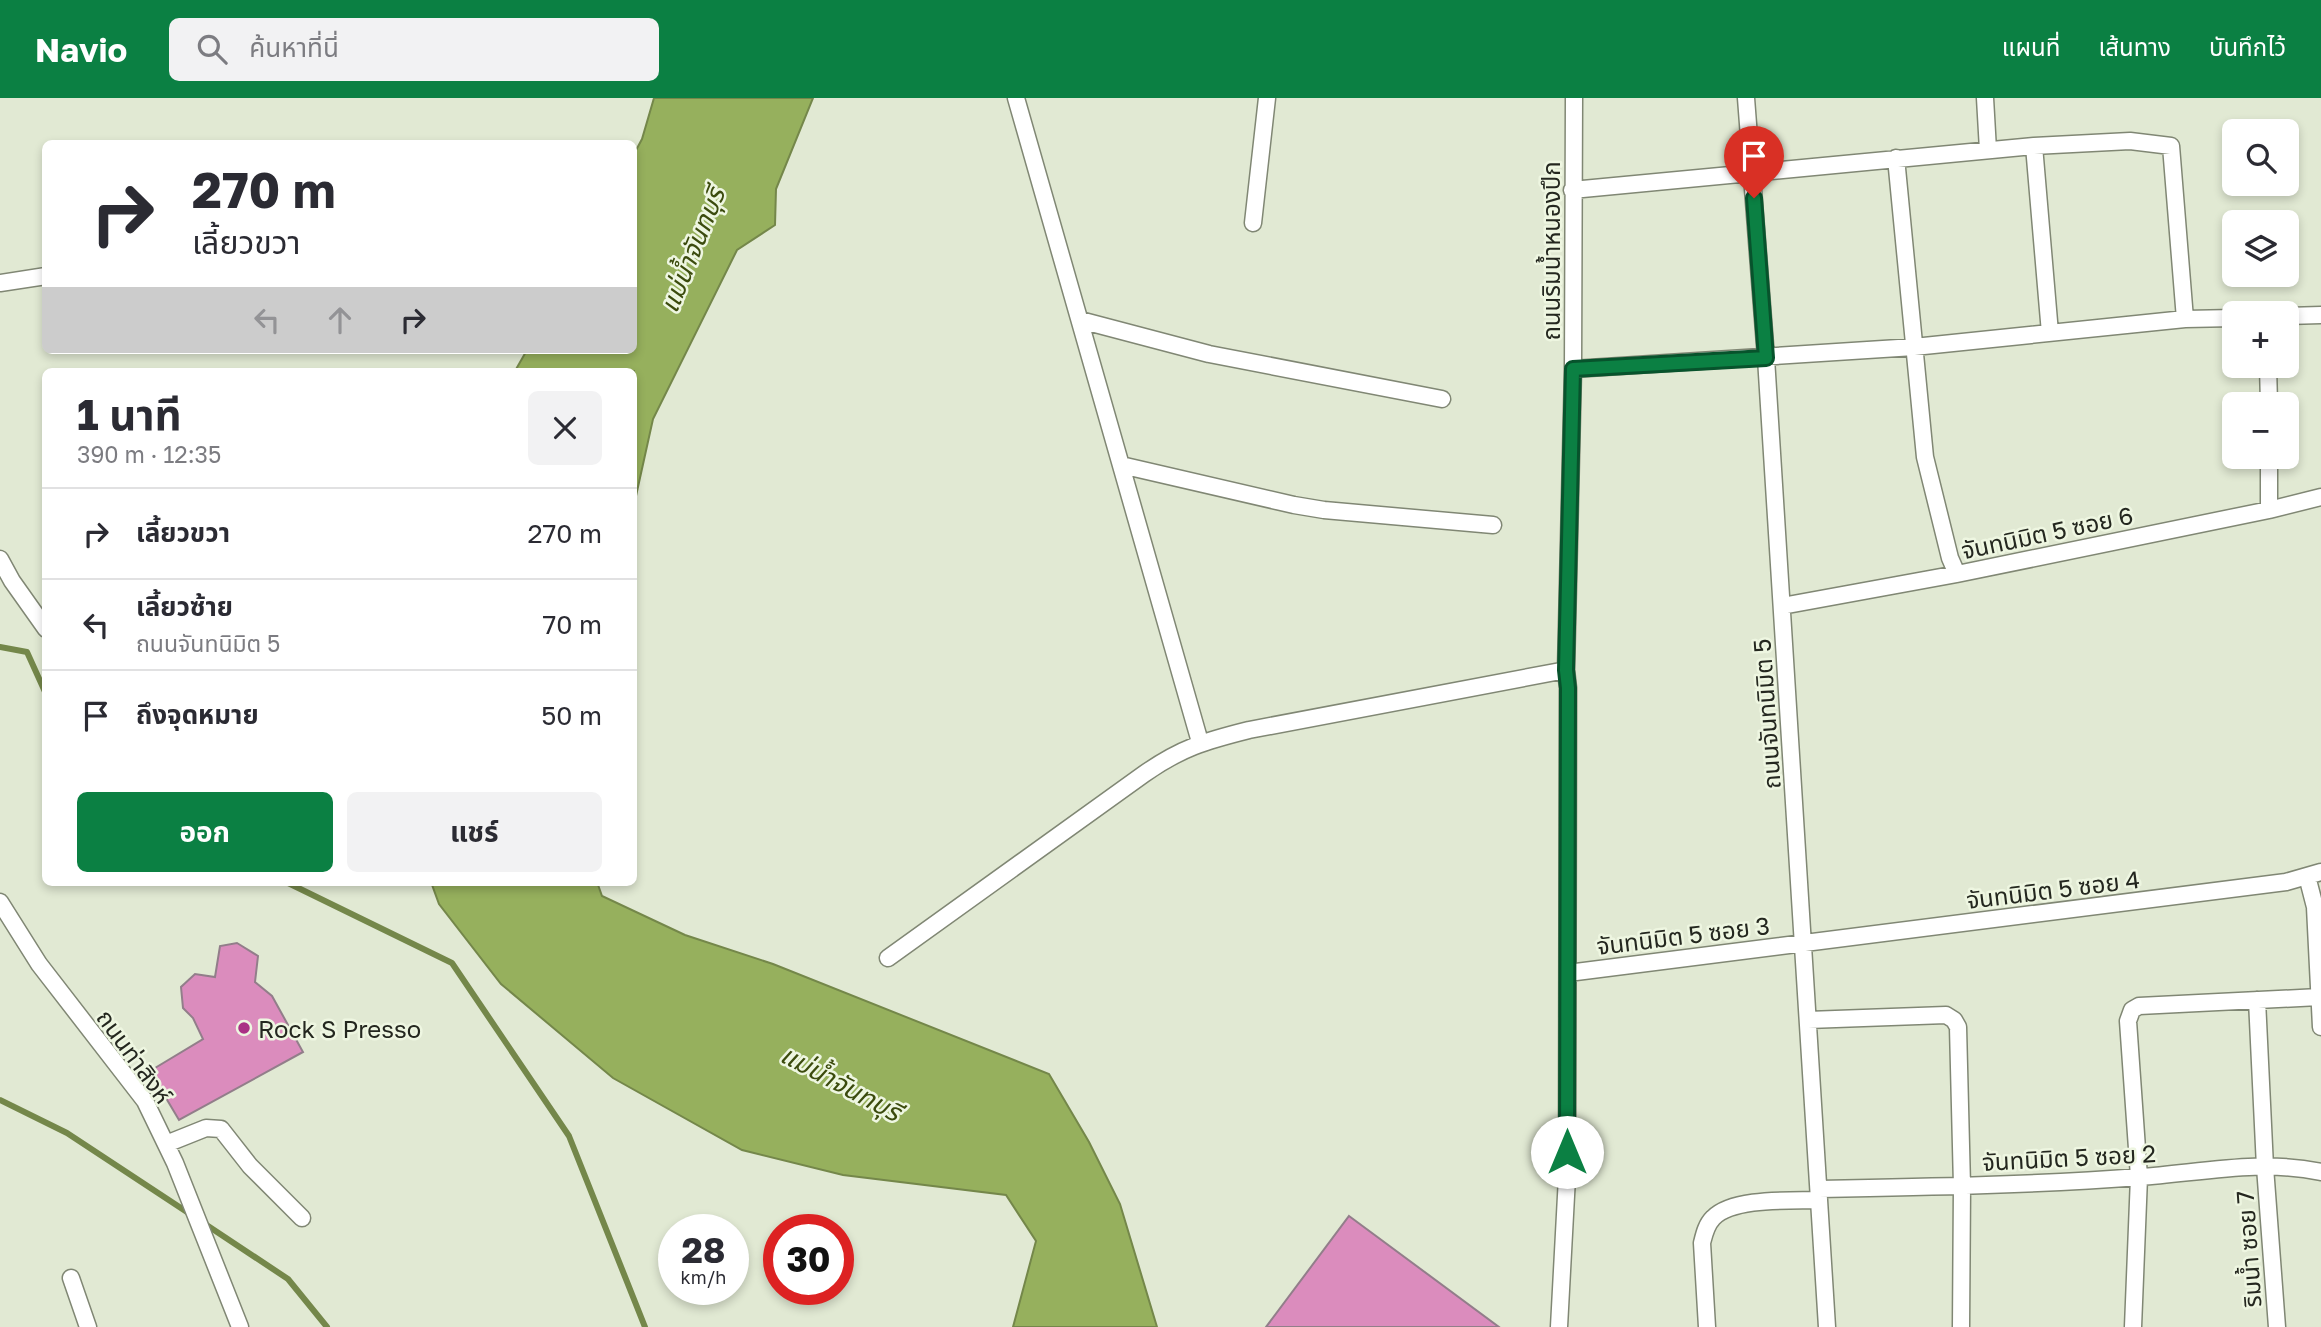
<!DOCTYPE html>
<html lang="th">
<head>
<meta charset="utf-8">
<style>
  :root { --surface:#fff; --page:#f2f2f3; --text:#2b2b33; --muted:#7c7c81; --line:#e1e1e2; --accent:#0b8043 }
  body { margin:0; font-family:"Golos Text","Noto Sans Thai",sans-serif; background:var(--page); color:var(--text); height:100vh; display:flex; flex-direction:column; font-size:26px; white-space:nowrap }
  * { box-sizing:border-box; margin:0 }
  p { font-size:23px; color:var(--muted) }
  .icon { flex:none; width:38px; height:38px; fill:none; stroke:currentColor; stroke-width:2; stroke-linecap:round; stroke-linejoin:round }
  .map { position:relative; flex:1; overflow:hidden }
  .drawer { position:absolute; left:42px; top:270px; width:595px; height:518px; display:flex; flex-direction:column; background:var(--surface); border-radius:10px; box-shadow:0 4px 10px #0003 }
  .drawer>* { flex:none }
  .top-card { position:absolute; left:42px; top:42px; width:595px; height:214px; border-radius:10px; box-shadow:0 4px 10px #0003; background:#fff; color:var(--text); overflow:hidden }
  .buttons { position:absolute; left:2222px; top:21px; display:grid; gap:14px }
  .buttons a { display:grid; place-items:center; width:77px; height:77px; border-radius:10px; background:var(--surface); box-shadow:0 4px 10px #0003; font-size:35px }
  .speed { position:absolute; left:658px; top:1116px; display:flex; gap:14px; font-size:35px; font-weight:700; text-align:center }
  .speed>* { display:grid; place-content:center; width:91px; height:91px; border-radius:50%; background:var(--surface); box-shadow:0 4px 10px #0003; line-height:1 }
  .speed small { font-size:18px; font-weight:400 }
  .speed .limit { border:10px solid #d22; background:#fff; color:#111 }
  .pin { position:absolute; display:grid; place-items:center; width:60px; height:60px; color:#fff; margin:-72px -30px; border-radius:50% 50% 50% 0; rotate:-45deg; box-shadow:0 0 7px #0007 }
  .pin .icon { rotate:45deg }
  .me { position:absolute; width:77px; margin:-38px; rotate:0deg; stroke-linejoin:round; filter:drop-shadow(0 0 5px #0008) }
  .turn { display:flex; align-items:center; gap:24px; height:147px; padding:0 35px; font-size:32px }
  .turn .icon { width:91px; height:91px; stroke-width:2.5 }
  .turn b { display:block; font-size:49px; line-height:60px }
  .lanes { display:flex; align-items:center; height:66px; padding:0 35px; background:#0003; justify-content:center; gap:35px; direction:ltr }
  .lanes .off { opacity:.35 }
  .round { display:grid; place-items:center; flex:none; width:74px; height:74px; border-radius:10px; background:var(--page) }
  .headline { display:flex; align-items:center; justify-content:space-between; height:119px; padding:0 35px }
  h1 { font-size:42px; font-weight:700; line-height:52px }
  .cta { display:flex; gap:14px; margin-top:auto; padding:14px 35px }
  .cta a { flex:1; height:80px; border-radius:10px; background:var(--accent); color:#fff; font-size:28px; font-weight:700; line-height:80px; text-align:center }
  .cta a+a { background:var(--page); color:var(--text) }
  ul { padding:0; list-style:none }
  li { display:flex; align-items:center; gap:21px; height:91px; padding:0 35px; border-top:2px solid var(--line) }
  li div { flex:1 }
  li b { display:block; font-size:26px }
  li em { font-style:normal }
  header { display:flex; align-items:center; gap:42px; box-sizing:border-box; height:98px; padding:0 35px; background:var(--accent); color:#fff }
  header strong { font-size:33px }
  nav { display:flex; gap:38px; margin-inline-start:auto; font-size:24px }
  .search { width:490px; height:63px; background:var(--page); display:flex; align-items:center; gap:18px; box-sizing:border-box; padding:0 24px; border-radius:10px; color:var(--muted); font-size:26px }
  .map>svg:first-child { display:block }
  .water { fill:#96b05d; stroke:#74874a; stroke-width:2 }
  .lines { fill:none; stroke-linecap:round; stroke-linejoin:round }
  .stream { stroke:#74874a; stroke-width:6 }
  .building { fill:#db8cbd; stroke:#927e8a; stroke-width:2 }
  .street-casing { stroke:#808774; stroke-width:19 }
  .street { stroke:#fff; stroke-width:16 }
  .route-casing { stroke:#07532c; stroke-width:18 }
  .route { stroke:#0b8043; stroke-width:12 }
  .poi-dot { fill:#aa3085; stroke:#eef6e1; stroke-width:2.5 }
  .labels { text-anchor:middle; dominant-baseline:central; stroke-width:5; stroke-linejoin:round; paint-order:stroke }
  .street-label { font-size:24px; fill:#24271f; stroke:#eef6e1 }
  .poi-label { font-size:24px; fill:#24271f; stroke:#eef6e1; text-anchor:start }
  .water-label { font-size:26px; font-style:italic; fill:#3b4b0d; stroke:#eef6e1 }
</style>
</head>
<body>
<header>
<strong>Navio</strong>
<div class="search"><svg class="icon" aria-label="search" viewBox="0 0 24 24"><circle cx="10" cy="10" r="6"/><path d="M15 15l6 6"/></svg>ค้นหาที่นี่</div>
<nav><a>แผนที่</a><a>เส้นทาง</a><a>บันทึกไว้</a></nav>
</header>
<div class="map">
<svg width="2321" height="1229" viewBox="0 0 2321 1229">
  <rect width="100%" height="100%" fill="#e1e9d3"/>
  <!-- water -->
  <path class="water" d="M654,0H813L776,91L775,127L737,152L653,321L634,407V273H515L527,252H634V56L642,41Z
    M431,784H597L602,798L685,837L773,866L1049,976L1089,1044L1120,1106L1157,1229H1013L1036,1143L1006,1097L843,1077L742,1052L613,980L501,886L439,806Z"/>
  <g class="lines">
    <!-- stream -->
    <path class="stream" d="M0,549L27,554L46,596
      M286,784L452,865L569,1038L645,1229
      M0,1002L67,1035L190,1116
      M202,1124L288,1181L327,1229"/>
  </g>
  <!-- building -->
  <path class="building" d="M237,845L258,858L255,884L272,898L303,954L179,1022L150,973L203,941L193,920L183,910L181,889L195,876L215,879L220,848Z
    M1349,1118L1499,1229H1266Z"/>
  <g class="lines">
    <!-- street casing -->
    <g class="street-casing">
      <path id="street" d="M1016,0L1200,644
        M1746,0L1766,260L1827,1229
        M1985,0L1988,52
        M2034,48L2050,235
        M1896,60L1925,359L1950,460L1957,476
        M1572,92L2034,48L2130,43L2171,48L2185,221
        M1253,125L1267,0
        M0,185L46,178
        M2287,218L2321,217
        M1080,222L1209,256L1442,301
        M2268,268L2269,306
        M1573,271L1914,249L2185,221L2235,220
        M2269,359V412
        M1121,367L1294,407L1324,412L1493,427
        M0,461L12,483L46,531
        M1782,508L1957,476L2269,412L2321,399
        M2307,778L2315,809L2321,929
        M0,804L39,866L145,1003L175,1065L240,1229
        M888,860L1144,676C1181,650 1205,643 1249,632L1566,572
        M1568,875L2286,784L2321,774
        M2257,902L2265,1069L2277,1229
        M1808,922L1946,917L1954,922L1958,929L1962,1088L1961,1229
        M166,1046L206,1030L221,1031L250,1068L302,1120
        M1819,1091C1926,1089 2033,1087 2140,1079C2199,1075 2262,1061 2321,1074
        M71,1180L88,1229
        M1559,1229L1567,1079L1568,590L1566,572L1573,271L1574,0
        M1707,1229L1702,1145C1704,1137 1706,1127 1713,1120C1733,1099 1792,1103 1819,1102
        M2133,1229L2139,1079L2128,923L2132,912L2139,908L2319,899"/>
    </g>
    <!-- street -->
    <use href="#street" class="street"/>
  </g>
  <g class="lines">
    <!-- route casing -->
    <g class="route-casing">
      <path id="route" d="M1567,1054L1568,590L1566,572L1573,271L1766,260L1754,100"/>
    </g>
    <!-- route -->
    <use href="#route" class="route"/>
  </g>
  <!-- markers -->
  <circle class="poi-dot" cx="244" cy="930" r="7"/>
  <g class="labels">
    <!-- street labels -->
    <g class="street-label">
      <text transform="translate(1550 153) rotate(-90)">ถนนริมน้ำหนองปึก</text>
      <text transform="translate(2047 434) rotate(-12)">จันทนิมิต 5 ซอย 6</text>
      <text transform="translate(1766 616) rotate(-94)">ถนนจันทนิมิต 5</text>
      <text transform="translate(2053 791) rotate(-7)">จันทนิมิต 5 ซอย 4</text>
      <text transform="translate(1683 837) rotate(-7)">จันทนิมิต 5 ซอย 3</text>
      <text transform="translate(135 958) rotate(54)">ถนนท่าสิงห์</text>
      <text transform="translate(2069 1059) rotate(-3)">จันทนิมิต 5 ซอย 2</text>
      <text transform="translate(2248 1151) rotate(-94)">ริมน้ำ ซอย 7</text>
    </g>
    <!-- poi labels -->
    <g class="poi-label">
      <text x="258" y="930">Rock S Presso</text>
    </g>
    <!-- water labels -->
    <g class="water-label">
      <text transform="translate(692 152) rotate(-68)">แม่น้ำจันทบุรี</text>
      <text transform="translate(841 985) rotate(28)">แม่น้ำจันทบุรี</text>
    </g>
  </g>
</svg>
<div class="buttons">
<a><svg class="icon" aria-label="search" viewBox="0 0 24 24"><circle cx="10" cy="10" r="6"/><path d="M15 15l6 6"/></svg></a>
<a><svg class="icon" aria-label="layers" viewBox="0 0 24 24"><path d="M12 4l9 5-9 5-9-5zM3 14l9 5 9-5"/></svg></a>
<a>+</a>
<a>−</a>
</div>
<div class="speed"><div>28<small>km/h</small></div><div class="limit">30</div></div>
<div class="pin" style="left:1754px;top:100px;background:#d93025"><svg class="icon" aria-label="arrive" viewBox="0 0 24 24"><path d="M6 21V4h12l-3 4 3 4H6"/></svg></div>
<svg class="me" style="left:1567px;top:1054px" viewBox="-20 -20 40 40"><circle r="19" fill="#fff"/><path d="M0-13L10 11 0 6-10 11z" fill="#0b8043"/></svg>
<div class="top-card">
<div class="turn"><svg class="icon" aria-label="right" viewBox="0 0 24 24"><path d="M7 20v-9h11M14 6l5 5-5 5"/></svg><div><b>270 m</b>เลี้ยวขวา</div></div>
<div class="lanes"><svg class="icon off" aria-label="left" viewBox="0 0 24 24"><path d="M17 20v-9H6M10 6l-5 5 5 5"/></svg><svg class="icon off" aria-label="ahead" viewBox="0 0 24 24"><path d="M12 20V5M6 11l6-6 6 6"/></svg><svg class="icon" aria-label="right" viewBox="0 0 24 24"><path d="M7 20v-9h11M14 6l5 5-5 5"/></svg></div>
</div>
<section class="drawer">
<div class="headline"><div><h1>1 นาที</h1><p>390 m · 12:35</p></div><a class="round"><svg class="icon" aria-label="close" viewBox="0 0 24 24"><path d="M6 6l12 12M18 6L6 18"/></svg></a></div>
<ul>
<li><svg class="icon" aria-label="right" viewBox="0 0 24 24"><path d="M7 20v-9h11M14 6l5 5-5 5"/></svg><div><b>เลี้ยวขวา</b></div><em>270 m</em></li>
<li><svg class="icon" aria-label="left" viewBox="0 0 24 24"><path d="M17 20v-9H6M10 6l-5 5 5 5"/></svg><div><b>เลี้ยวซ้าย</b><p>ถนนจันทนิมิต 5</p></div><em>70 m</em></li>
<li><svg class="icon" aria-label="arrive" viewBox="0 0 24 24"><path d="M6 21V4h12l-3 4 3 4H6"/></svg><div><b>ถึงจุดหมาย</b></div><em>50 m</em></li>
</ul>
<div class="cta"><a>ออก</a><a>แชร์</a></div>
</section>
</div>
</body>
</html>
